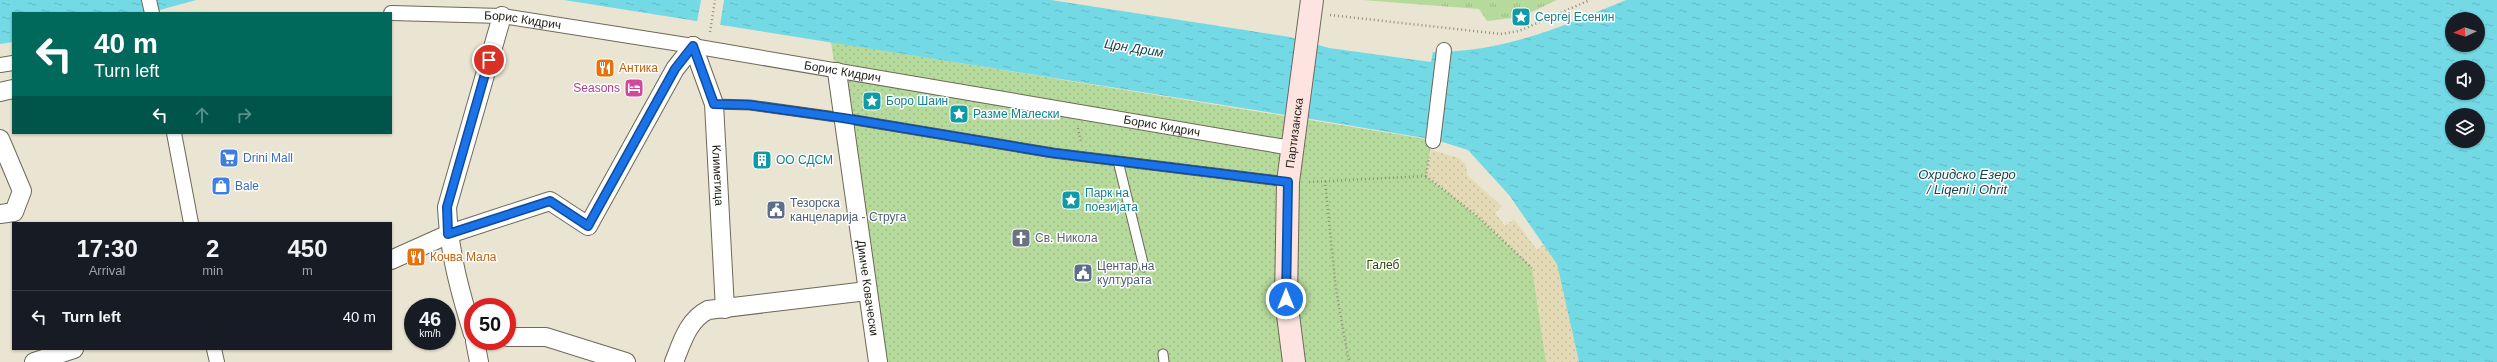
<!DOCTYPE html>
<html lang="en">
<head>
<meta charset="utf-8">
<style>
  :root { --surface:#171b24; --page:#20242c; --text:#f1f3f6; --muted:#9ea1a6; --line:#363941 }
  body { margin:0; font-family:Helvetica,sans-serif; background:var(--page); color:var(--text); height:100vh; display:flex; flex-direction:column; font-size:15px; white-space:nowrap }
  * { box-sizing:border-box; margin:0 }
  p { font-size:13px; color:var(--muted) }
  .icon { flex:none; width:22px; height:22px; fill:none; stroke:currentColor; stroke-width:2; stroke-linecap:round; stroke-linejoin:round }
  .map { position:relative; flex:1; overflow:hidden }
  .side { position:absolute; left:12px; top:222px; width:380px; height:128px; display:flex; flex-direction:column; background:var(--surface); border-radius:0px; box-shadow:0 1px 3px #0004 }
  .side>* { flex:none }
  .hud { position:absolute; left:12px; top:12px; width:380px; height:122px; border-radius:0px; box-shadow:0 1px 3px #0004; background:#00695c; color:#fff; overflow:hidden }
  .needle { width:26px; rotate:266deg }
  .buttons { position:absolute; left:2445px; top:12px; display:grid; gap:8px }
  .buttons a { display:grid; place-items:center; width:40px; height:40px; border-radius:50%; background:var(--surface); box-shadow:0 1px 3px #0004; font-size:20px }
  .speed { position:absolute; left:404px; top:298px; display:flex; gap:8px; font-size:20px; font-weight:700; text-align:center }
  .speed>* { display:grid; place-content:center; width:52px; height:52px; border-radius:50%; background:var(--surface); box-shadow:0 1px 3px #0004; line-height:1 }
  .speed small { font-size:10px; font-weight:400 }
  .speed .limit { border:6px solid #d22; background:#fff; color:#111 }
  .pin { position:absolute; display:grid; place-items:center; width:34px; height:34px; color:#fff; margin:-17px; border:2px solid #fff; border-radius:50%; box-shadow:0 1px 4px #0007 }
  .me { position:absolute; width:44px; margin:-22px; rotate:0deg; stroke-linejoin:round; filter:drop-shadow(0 0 3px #0008) }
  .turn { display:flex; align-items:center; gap:14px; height:84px; padding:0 16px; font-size:18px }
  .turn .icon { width:52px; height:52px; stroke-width:2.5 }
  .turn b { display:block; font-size:28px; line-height:34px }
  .lanes { display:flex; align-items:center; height:38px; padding:0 16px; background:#0003; justify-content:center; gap:20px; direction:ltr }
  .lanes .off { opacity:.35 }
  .eta { display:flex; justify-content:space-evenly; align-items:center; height:68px; text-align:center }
  .eta b { font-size:24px; font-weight:700; line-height:28px }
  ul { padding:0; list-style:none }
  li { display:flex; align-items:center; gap:12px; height:52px; padding:0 16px; border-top:1px solid var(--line) }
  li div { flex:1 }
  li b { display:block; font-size:15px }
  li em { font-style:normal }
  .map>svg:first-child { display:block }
  .grass { fill:url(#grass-tufts) }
  .sand { fill:url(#sand-dots) }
  .park { fill:url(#park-dots) }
  .water { fill:url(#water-ripples); fill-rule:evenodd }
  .pier { fill:#eae4d2 }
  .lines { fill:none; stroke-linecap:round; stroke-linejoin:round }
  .service-casing { stroke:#6d6858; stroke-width:11 }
  .pedestrian-casing { stroke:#6d6858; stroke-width:16 }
  .minor-casing { stroke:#6d6858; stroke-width:20 }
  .secondary-casing { stroke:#6d6858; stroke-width:24 }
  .path { stroke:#908c7f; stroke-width:2.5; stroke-dasharray:1 3; stroke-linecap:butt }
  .service { stroke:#fff; stroke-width:9 }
  .pedestrian { stroke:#fff; stroke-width:14 }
  .minor { stroke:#fff; stroke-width:18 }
  .secondary { stroke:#fde4e0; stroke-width:22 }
  .route-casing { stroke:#114b97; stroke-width:10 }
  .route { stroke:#1a73e8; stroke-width:7 }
  .labels { text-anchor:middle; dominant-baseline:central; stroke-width:3; stroke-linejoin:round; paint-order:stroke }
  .culture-label { font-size:12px; fill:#0d838f; stroke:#fff; text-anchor:start }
  .street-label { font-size:12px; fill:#201e17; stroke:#fff }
  .food-label { font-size:12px; fill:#c56008; stroke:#fff; text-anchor:start }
  .hotel-label { font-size:12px; fill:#b23c85; stroke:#fff; text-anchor:end }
  .shop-label { font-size:12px; fill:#366cbe; stroke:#fff; text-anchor:start }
  .service-label { font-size:12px; fill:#4e5e75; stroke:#fff; text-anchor:start }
  .worship-label { font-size:12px; fill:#5b616d; stroke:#fff; text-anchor:start }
  .park-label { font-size:12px; fill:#294901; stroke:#fff }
  .water-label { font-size:13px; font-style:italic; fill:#16454a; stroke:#fff }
</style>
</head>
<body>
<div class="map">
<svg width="2497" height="362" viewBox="0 0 2497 362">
  <defs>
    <pattern id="grass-tufts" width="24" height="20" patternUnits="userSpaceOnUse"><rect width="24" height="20" fill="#b6da9b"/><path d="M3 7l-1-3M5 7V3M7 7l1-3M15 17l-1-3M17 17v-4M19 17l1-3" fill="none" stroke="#9cbb85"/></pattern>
    <pattern id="sand-dots" width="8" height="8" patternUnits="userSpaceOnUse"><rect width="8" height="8" fill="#e4dbb6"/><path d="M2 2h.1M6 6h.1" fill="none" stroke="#c3bc9c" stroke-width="1.8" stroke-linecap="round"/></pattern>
    <pattern id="park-dots" width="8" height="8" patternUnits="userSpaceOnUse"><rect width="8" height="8" fill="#b6da9b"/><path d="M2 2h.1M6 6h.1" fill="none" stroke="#9cbb85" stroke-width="1.8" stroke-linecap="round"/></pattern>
    <pattern id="water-ripples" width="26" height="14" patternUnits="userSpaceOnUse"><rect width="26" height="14" fill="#73d9e5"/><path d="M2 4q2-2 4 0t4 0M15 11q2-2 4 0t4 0" fill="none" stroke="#63bac4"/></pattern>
  </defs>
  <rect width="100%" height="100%" fill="#eae4d2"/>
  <!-- grass -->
  <path class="grass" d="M1362,0H1557L1521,17L1487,21L1479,9Z"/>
  <!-- sand -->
  <path class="sand" d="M1431,150L1459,158L1466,165L1467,175L1502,206L1495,213L1505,226L1514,219L1537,250L1544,244L1557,264L1579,362H1546L1532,268L1476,215L1426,176Z"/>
  <!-- park -->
  <path class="park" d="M831,42L1432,140L1426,176L1476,215L1532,268L1546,362H878Z"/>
  <!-- water -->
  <path class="water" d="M0,0H196L149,13H13V42L0,44Z
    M564,0H1051L1290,37L1329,48L1431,62L1433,52C1505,52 1561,27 1626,0H2497V362H1579L1557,264L1509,195L1468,150L1436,140L1317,120ZM2452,19H2478V45H2452ZM2452,67H2478V93H2452ZM2452,115H2478V141H2452Z"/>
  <!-- pier -->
  <path class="pier" d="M701,0H724L720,26L697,22Z"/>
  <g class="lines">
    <!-- service casing -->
    <g class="service-casing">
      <path id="service" d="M714,104L750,105L843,118L1053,153L1288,182
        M1118,161L1144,267
        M1163,354L1164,362"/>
    </g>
    <!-- pedestrian casing -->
    <g class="pedestrian-casing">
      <g id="pedestrian">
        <path d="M149,0L152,13"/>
        <path id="s1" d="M391,13L502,16L693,46L1291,148"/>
        <path d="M0,65L13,63"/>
        <path d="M174,133L191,223"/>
        <path d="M1433,141L1444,50"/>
        <path d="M214,349L217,362"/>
      </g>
    </g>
    <!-- minor casing -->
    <g class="minor-casing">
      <g id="minor">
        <path id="s2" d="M693,46L714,104L725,309"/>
        <path id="s3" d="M837,72L878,362"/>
        <path d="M0,92L13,89"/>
        <path d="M0,139L22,191L14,212L0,214"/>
        <path d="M391,260L449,234L550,201L588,226L675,69L693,46"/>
        <path d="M473,334C460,292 449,252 447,207L502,16"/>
        <path d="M507,337H546L626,362"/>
        <path d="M475,341L479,362"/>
        <path d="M34,362L74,349"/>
        <path d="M674,362C682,342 688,320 708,310L867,291"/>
      </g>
    </g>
    <!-- secondary casing -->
    <g class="secondary-casing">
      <g id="secondary">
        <path id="s4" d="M1294,362L1286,299L1288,182L1312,0"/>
      </g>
    </g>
    <!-- path -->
    <path class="path" d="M1330,15L1501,34L1519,31L1590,0
      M710,32L715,0
      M1078,128L1081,142
      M1426,176L1476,215L1532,268
      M1325,181L1336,290L1349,362
      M1309,182L1426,176L1429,157"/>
    <!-- service -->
    <use href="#service" class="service"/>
    <!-- pedestrian -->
    <use href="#pedestrian" class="pedestrian"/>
    <!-- minor -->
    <use href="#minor" class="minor"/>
    <!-- secondary -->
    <use href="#secondary" class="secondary"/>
  </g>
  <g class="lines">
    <!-- route casing -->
    <g class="route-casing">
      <path id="route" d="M489,60L447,207L448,234L550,201L588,226L675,69L693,46L714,104L750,105L843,118L1053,153L1288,182L1286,299"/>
    </g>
    <!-- route -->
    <use href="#route" class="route"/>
  </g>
  <!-- icons -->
  <defs>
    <g id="sight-square" transform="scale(1)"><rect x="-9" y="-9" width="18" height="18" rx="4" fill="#0f9aa8" stroke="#fff"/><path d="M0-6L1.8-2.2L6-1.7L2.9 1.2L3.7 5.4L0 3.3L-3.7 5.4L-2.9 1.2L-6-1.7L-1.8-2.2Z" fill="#fff"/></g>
    <g id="restaurant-square" transform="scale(1)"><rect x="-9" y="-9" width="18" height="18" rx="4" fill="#e8710a" stroke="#fff"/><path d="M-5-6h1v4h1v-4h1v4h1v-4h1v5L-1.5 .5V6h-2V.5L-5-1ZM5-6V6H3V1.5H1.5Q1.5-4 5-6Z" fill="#fff"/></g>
    <g id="hotel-square" transform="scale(1)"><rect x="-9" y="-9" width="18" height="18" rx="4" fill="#d1479c" stroke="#fff"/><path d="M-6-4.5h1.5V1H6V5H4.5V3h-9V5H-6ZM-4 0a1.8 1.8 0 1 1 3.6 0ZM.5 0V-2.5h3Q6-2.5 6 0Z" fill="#fff"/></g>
    <g id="supermarket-square" transform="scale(1)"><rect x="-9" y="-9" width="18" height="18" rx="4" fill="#3f7fe0" stroke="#fff"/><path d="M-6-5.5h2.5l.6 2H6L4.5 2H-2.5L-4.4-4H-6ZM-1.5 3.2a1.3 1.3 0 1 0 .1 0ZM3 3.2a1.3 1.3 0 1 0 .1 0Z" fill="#fff"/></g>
    <g id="building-square" transform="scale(1)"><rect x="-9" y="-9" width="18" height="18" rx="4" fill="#0f9aa8" stroke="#fff"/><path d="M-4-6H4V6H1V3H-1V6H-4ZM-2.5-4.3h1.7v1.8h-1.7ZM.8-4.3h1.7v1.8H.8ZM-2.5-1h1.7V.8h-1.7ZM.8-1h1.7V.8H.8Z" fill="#fff"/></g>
    <g id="shop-square" transform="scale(1)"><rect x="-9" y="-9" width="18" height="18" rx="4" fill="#3f7fe0" stroke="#fff"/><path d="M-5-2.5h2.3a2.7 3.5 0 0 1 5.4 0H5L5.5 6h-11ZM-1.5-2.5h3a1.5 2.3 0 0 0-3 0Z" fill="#fff"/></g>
    <g id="civic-square" transform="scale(1)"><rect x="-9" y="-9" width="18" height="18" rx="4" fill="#5c6f8a" stroke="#fff"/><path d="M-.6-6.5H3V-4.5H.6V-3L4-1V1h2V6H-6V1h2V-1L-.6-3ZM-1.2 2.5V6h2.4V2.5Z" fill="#fff"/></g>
    <g id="church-square" transform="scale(1)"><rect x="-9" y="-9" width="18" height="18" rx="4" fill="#6b7280" stroke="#fff"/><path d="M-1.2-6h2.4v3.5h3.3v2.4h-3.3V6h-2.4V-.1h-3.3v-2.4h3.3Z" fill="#fff"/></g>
  </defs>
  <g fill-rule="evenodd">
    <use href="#sight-square" x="1521" y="17"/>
    <use href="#restaurant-square" x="605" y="68"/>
    <use href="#hotel-square" x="634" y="88"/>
    <use href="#sight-square" x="872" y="101"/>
    <use href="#sight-square" x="959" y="114"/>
    <use href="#supermarket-square" x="229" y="158"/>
    <use href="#building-square" x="762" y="160"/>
    <use href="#shop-square" x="221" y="186"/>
    <use href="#sight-square" x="1071" y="200"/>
    <use href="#civic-square" x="776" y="210"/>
    <use href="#church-square" x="1021" y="238"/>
    <use href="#restaurant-square" x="416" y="257"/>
    <use href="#civic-square" x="1083" y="273"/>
  </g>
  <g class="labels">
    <!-- culture labels -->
    <g class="culture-label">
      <text x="1535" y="17">Сергеј Есенин</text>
      <text x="886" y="101">Боро Шаин</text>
      <text x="973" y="114">Разме Малески</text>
      <text x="776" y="160">ОО СДСМ</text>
      <text x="1085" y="193">Парк на<tspan x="1085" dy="14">поезијата</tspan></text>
    </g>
    <!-- street labels -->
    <g class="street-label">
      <text stroke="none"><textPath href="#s1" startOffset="132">Борис Кидрич</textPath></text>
      <text stroke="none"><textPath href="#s1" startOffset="456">Борис Кидрич</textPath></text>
      <text stroke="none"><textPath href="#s1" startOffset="780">Борис Кидрич</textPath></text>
      <text stroke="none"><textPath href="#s4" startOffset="230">Партизанска</textPath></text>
      <text stroke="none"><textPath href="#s2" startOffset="133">Климетица</textPath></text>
      <text stroke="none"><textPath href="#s3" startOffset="218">Димче Ковачески</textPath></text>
    </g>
    <!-- food labels -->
    <g class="food-label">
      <text x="619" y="68">Aнтика</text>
      <text x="430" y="257">Кочва Мала</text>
    </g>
    <!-- hotel labels -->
    <g class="hotel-label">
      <text x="620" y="88">Seasons</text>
    </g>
    <!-- shop labels -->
    <g class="shop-label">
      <text x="243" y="158">Drini Mall</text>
      <text x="235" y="186">Bale</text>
    </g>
    <!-- service labels -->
    <g class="service-label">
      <text x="790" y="203">Тезорска<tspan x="790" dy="14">канцеларија - Струга</tspan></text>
      <text x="1097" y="266">Центар на<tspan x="1097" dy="14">културата</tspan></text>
    </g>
    <!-- worship labels -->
    <g class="worship-label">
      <text x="1035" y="238">Св. Никола</text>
    </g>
    <!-- park labels -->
    <g class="park-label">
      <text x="1383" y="265">Галеб</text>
    </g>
    <!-- water labels -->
    <g class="water-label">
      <text transform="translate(1134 48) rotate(9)">Црн Дрим</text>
      <text x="1967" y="174">Охридско Езеро<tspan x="1967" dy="15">/ Liqeni i Ohrit</tspan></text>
    </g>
  </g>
</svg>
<div class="buttons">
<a><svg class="needle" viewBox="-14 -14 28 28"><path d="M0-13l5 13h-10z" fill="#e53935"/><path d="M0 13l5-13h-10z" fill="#9ea1a6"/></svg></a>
<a><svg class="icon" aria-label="sound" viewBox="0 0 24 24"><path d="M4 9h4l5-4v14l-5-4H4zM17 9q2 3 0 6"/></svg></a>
<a><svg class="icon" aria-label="layers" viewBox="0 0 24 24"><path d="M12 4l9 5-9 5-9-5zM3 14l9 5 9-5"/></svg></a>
</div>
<div class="speed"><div>46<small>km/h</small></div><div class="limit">50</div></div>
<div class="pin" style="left:489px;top:60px;background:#d93025"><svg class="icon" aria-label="arrive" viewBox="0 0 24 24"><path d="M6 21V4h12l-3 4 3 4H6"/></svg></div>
<svg class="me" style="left:1286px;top:299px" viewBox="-20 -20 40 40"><circle r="17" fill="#1a73e8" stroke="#fff" stroke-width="3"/><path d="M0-11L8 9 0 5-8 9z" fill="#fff"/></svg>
<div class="hud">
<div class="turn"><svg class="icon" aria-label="left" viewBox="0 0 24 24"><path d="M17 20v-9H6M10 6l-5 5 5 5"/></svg><div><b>40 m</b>Turn left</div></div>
<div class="lanes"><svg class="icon" aria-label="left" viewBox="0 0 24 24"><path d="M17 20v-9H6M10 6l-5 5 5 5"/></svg><svg class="icon off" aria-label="ahead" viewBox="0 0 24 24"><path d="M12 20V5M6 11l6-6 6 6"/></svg><svg class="icon off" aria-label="right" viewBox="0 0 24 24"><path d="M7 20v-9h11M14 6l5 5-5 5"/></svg></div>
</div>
<section class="side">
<div class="eta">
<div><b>17:30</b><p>Arrival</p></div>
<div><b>2</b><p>min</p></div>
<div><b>450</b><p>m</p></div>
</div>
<ul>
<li><svg class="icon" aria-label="left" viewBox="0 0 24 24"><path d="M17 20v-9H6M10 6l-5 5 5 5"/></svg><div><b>Turn left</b></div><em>40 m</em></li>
</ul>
</section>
</div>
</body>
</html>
